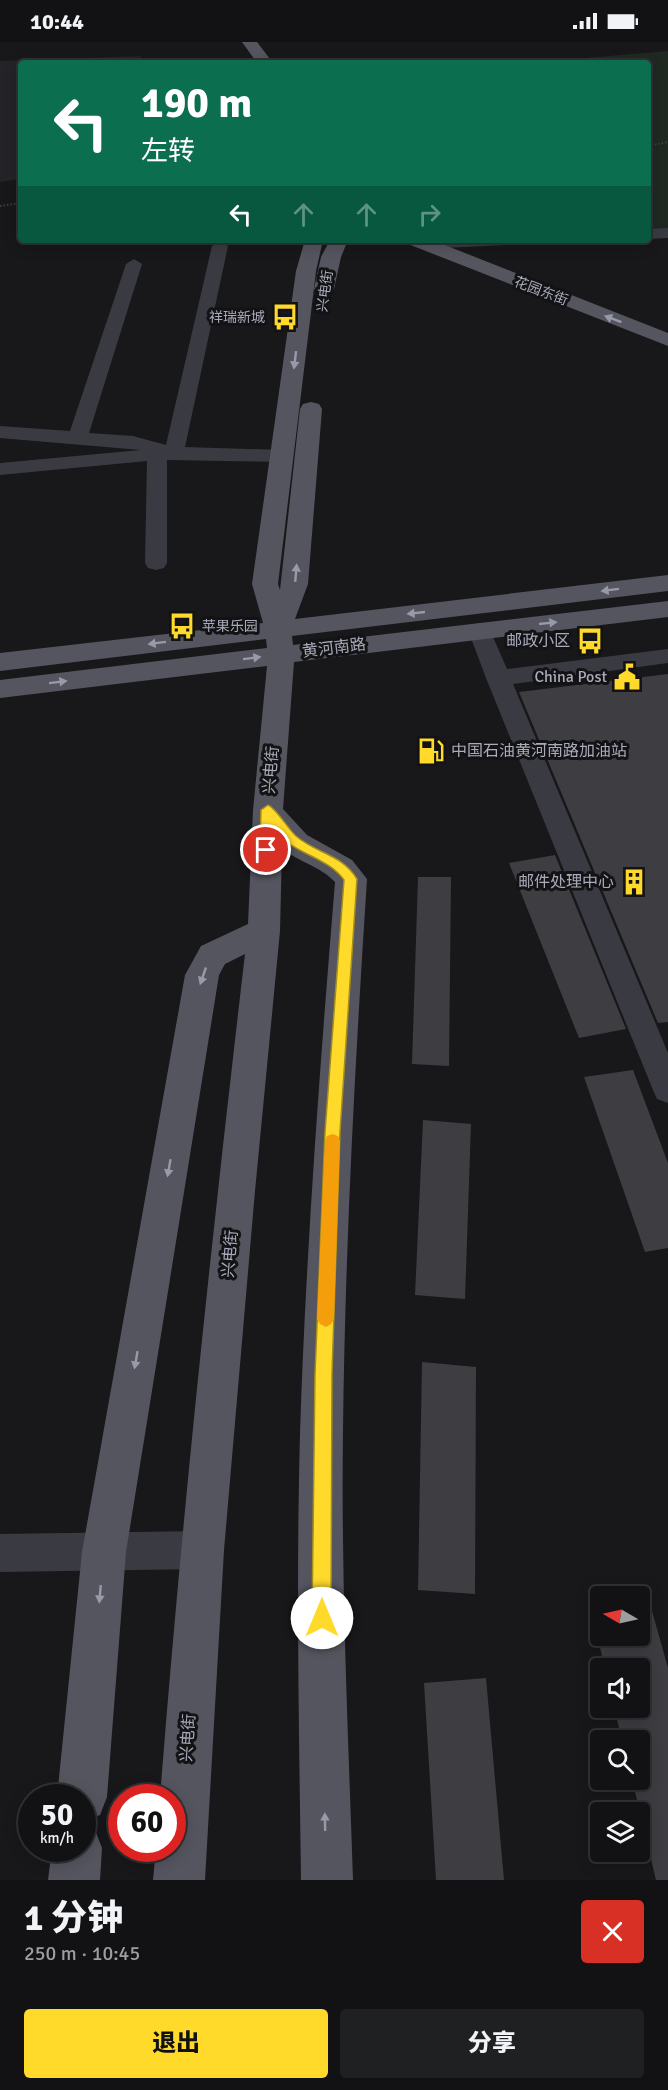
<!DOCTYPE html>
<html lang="zh">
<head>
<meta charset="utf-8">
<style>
  :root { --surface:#121214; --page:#1f2022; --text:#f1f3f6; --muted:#9c9ea0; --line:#313234; --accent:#ffda2b }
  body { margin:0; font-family:Signika,"Noto Sans SC",sans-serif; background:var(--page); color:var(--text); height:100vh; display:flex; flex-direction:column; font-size:22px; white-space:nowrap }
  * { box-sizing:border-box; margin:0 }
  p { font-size:20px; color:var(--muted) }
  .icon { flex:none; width:33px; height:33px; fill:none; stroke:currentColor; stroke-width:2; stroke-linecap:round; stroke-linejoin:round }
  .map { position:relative; height:1838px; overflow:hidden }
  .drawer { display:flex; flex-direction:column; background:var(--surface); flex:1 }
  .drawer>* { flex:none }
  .banner { position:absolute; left:18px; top:18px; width:633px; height:183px; border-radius:6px; box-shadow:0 3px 15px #0003,0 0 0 2px var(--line); background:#0b6e4f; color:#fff; overflow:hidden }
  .needle { width:39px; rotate:279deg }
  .buttons { position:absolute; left:590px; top:1544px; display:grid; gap:12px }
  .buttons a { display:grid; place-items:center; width:60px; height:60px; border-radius:6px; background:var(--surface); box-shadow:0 3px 15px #0003,0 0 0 2px var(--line); font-size:30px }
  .speed { position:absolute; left:18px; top:1742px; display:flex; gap:12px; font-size:30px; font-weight:700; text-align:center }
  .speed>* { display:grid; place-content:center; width:78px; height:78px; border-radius:50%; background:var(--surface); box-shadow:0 3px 15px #0003,0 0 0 2px var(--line); line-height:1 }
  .speed small { font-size:15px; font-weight:400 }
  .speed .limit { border:9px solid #d22; background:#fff; color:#111 }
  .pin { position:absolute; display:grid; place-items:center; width:51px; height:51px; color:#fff; margin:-26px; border:3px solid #fff; border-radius:50%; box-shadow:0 2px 6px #0007 }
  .me { position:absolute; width:66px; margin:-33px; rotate:0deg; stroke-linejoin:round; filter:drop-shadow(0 0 4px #0008) }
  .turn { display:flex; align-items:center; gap:21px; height:126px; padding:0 24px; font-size:27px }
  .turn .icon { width:78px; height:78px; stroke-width:2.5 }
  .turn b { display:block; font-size:42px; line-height:51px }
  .lanes { display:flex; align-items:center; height:57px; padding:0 24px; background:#0003; justify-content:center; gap:30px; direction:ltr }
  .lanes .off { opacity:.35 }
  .round { display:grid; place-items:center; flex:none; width:63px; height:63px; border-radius:6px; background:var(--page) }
  .summary { display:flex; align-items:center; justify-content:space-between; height:102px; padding:0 24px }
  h1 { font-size:36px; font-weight:800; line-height:45px }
  .primary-button { display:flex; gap:12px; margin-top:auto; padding:12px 24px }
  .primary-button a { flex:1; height:69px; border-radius:6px; background:var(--accent); color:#111; font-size:24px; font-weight:800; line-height:69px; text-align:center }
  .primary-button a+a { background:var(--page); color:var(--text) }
  .status { display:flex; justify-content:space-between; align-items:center; height:42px; padding:0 30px; background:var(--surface); direction:ltr }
  .status svg { height:16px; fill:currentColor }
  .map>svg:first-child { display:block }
  .built { fill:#242428 }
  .green { fill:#1f2922 }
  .building { fill:#3d3d42 }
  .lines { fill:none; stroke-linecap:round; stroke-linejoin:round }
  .path { stroke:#3e3f47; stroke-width:2; stroke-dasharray:1.5 2; stroke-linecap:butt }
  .minor { fill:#3a3a42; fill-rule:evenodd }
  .major { fill:#54555f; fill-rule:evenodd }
  .oneway { fill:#989aa9 }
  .route { fill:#ffda2b; stroke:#a68e1c; stroke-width:1.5 }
  .slow { fill:#f59e0b }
  .labels { text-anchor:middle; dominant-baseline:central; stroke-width:6; stroke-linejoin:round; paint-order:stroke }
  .far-street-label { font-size:14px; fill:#a9abbb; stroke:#131315 }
  .far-poi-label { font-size:14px; fill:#a9abbb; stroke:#131315; text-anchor:end }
  .poi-label { font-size:16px; fill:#a9abbb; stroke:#131315; text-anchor:end }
  .street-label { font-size:16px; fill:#a9abbb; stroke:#131315 }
</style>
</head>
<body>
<div class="status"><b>10:44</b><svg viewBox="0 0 49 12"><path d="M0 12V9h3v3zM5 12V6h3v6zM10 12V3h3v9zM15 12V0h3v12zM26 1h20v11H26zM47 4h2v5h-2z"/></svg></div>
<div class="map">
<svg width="668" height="1838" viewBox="0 0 668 1838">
  <rect width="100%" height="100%" fill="#18181a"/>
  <!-- built -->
  <path class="built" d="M141,14L140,21H21V137L0,140V19Z"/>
  <!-- green -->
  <path class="green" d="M668,9V187L648,188V21H526Z"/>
  <!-- building -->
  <path class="building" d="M668,632V980L658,981L519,650Z
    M555,813L626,987L579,996L509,821Z
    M418,835H451L449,1024L412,1022Z
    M633,1028L668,1121V1206L645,1210L584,1035Z
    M423,1078L471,1082L465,1257L415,1253Z
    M422,1320L476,1325L475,1552L418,1548Z
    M645,1544L668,1626V1838H656L632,1737H639V1698H622L614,1665H639V1626H605L597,1593H639V1545Z
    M486,1636L504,1838H436L424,1641Z"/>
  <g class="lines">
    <!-- path -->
    <path class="path" d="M648,104L668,100
      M0,164L21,161"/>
    <!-- minor -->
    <path class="minor" d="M668,186V196L648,197V187Z
      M419,198H513L505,203L423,207L415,202Z
      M220,199L228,204L185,405L283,408L290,410L293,414L290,418L283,420L167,418V521L164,526L156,528L148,526L145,521L147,419L0,433V421L141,408L0,396V384L70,389L126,222L134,217L142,222L89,391L133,394L166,403L212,204Z
      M479,581L487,583L490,588L507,627L668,607V621L513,642L668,1011V1061L657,1057L653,1048L486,636L468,588L471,583Z
      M202,1489L216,1494L221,1508L216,1522L202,1527L0,1530V1492Z"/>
    <!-- major -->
    <path class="major" d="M242,0H257L273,21H257Z
      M305,198H323L316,229L278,542L280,548L300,367L303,362L311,360L319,362L322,367L308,542L295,577L668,533V549L292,594L293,603L668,559V575L294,620L283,767L307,793L352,818L367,837C355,1021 345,1206 343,1390C341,1539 348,1689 353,1838H301C299,1689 296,1540 300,1391C306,1207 320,1023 335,840C320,824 298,820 282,806L280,889L255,1149L224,1508L205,1838H153L156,1806H172V1755H160C182,1473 212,1193 245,912L225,922L219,933L126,1510L107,1755L100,1773L82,1780V1755H57L82,1510L185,933L201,904L248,882L253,768L267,624L0,656V638L267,606L266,597L0,629V611L263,581L252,542L296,229Z
      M330,198H348L341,215L334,247L331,251H317L314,247L321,215Z
      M406,198H432L668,291V304L408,202Z
      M82,1783L95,1788L102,1806L100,1838H48L52,1806H82Z"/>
  </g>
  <!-- one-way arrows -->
  <defs><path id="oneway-solid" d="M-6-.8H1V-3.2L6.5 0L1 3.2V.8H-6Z" transform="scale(1.5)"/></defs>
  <g class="oneway">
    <use href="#oneway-solid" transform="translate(613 277) rotate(-159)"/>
    <use href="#oneway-solid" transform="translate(295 318) rotate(97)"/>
    <use href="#oneway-solid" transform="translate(296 531) rotate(-85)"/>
    <use href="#oneway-solid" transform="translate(610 548) rotate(173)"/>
    <use href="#oneway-solid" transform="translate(416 571) rotate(174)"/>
    <use href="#oneway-solid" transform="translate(548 581) rotate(-6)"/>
    <use href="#oneway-solid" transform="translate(157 601) rotate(173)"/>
    <use href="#oneway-solid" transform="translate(252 616) rotate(-7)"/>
    <use href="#oneway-solid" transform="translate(58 640) rotate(-7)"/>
    <use href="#oneway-solid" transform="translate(203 934) rotate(109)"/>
    <use href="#oneway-solid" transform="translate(169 1126) rotate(100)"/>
    <use href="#oneway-solid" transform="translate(136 1318) rotate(100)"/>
    <use href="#oneway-solid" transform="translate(100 1552) rotate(95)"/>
    <use href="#oneway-solid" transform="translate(325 1780) rotate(-91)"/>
  </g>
  <!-- route -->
  <path class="route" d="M268,763C276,766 288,787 296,794C317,812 342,812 357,837L340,1090L332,1332L331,1576L328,1582L322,1585L315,1582L312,1576L315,1332L325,1090L344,838C327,814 291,812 273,786L271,811H262L260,808L261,768Z"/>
  <!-- slow -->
  <path class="slow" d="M333,1092L338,1094L340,1099L334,1277L331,1282L326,1285L320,1282L317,1277L325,1099L327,1094Z"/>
  <!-- icons -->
  <defs>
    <g id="bus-bare" transform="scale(2.07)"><path d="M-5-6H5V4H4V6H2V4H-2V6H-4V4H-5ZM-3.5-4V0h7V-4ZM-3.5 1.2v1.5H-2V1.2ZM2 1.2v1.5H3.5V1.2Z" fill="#ffda2b" stroke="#131315" stroke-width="2.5" paint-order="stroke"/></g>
    <g id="civic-bare" transform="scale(2.07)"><path d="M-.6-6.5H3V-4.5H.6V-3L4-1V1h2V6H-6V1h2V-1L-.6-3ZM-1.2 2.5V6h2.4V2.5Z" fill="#ffda2b" stroke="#131315" stroke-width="2.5" paint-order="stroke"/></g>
    <g id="fuel-bare" transform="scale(2.07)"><path d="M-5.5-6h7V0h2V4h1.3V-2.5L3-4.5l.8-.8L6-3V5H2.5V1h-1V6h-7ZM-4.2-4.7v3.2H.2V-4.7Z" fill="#ffda2b" stroke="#131315" stroke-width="2.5" paint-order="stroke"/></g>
    <g id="building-bare" transform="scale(2.07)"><path d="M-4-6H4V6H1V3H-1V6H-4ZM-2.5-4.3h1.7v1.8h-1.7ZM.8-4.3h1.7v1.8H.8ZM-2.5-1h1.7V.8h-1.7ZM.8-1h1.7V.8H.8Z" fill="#ffda2b" stroke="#131315" stroke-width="2.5" paint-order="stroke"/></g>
  </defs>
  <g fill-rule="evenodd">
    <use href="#bus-bare" x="285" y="275"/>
    <use href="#bus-bare" x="182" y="584"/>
    <use href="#bus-bare" x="590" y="599"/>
    <use href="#civic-bare" x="627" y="635"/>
    <use href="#fuel-bare" x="431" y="709"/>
    <use href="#building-bare" x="634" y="840"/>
  </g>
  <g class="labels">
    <!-- far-street labels -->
    <g class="far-street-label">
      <text transform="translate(325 249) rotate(-82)">兴电街</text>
      <text transform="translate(541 249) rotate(21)">花园东街</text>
    </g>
    <!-- far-poi labels -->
    <g class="far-poi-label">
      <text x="265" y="275">祥瑞新城</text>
      <text x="202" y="584" text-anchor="start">苹果乐园</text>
    </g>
    <!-- poi labels -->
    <g class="poi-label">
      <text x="570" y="599">邮政小区</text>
      <text x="607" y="635">China Post</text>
      <text x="451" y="709" text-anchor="start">中国石油黄河南路加油站</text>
      <text x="614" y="840">邮件处理中心</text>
    </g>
    <!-- street labels -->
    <g class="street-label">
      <text transform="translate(334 606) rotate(-7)">黄河南路</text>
      <text transform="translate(271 728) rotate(-85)">兴电街</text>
      <text transform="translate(230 1212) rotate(-85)">兴电街</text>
      <text transform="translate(188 1696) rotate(-86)">兴电街</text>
    </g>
  </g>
</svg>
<div class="buttons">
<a><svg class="needle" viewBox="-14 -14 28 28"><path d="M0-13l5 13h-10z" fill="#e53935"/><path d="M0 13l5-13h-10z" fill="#9c9ea0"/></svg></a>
<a><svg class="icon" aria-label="sound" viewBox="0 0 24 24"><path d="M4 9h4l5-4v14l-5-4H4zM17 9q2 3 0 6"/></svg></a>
<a><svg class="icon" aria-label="search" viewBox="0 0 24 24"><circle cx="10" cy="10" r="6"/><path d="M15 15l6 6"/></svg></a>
<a><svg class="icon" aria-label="layers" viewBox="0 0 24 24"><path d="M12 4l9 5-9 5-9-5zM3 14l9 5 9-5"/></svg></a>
</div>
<div class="speed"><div>50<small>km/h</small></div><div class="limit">60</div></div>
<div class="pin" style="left:266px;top:808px;background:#d93025"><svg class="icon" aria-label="arrive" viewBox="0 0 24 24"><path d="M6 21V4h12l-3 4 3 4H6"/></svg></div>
<svg class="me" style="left:322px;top:1576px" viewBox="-20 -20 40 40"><circle r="19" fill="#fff"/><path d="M0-13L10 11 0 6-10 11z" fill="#ffda2b"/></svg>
<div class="banner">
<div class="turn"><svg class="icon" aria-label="left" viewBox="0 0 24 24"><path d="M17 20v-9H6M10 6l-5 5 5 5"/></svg><div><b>190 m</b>左转</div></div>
<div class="lanes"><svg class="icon" aria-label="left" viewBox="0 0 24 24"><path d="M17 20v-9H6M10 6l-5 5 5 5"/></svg><svg class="icon off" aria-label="ahead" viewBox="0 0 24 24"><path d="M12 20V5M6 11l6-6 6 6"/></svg><svg class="icon off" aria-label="ahead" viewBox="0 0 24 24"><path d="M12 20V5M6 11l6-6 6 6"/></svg><svg class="icon off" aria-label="right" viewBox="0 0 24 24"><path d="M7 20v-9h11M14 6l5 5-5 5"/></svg></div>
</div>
</div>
<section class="drawer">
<div class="summary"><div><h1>1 分钟</h1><p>250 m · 10:45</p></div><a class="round" style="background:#d93025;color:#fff"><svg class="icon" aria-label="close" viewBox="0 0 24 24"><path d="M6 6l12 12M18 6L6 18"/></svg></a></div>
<div class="primary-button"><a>退出</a><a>分享</a></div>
</section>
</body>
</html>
